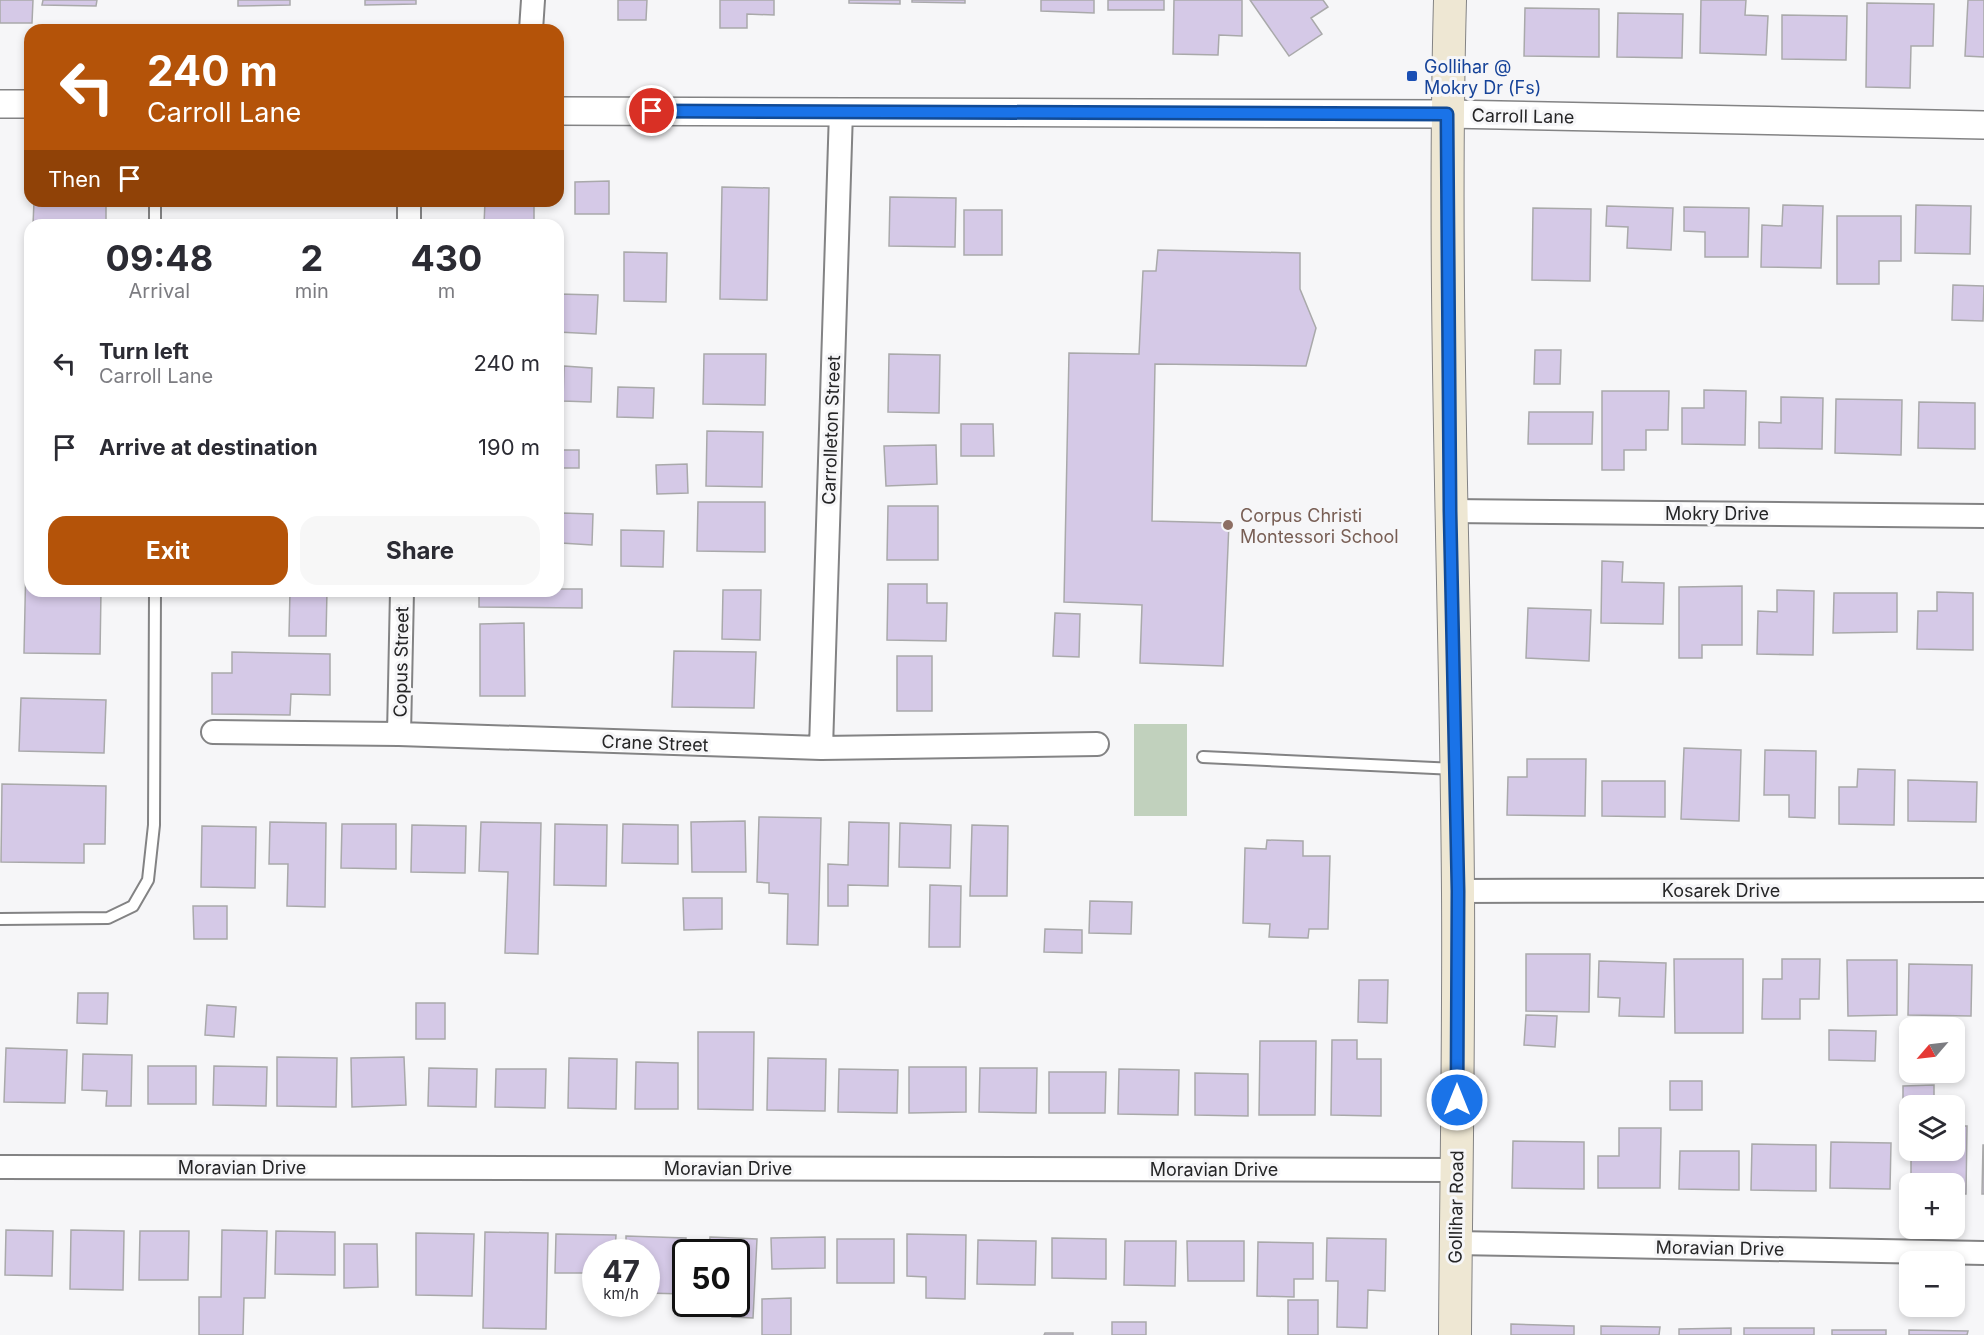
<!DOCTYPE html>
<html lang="en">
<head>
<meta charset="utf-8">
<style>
  :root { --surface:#fff; --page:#f7f7f7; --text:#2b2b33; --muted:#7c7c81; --accent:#b45309 }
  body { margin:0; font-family:Inter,sans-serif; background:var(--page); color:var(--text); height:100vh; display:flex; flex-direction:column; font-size:22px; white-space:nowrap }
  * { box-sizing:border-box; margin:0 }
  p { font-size:20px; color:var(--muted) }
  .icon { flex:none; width:33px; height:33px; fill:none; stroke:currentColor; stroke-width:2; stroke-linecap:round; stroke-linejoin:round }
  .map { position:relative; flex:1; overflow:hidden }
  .drawer { position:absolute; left:24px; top:219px; width:540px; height:378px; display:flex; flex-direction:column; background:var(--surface); border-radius:18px; box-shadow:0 3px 9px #0003 }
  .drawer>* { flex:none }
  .top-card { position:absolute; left:24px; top:24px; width:540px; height:183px; border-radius:18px; box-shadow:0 3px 9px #0003; background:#b45309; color:#fff; overflow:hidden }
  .needle { width:39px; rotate:242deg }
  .tools { position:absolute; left:1899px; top:1017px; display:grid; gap:12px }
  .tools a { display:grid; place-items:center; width:66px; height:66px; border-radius:12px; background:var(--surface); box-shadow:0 3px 9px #0003; font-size:30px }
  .speed { position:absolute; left:582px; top:1239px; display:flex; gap:12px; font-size:30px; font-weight:700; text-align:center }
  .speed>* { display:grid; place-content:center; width:78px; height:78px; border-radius:50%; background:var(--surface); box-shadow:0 3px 9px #0003; line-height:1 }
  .speed small { font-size:15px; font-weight:400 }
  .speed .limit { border:3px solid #111; border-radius:9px; background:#fff; color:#111 }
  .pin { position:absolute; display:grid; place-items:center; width:51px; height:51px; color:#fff; margin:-26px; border:3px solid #fff; border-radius:50%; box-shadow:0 2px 6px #0007 }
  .me { position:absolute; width:66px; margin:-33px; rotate:0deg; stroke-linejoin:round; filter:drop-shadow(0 0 4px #0008) }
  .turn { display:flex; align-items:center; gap:21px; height:126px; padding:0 24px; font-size:27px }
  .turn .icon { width:78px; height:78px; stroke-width:2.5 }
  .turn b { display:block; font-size:42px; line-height:51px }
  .then { display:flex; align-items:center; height:57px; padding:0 24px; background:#0003; gap:12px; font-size:22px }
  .eta { display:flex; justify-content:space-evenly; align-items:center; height:102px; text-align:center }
  .eta b { font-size:36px; font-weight:700; line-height:42px }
  .action { display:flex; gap:12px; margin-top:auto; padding:12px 24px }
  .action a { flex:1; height:69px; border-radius:18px; background:var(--accent); color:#fff; font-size:24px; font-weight:700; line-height:69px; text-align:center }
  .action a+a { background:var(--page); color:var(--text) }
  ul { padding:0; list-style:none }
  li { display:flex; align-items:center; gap:18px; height:84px; padding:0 24px }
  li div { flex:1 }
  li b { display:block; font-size:22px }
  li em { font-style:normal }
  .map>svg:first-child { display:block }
  .green { fill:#c1d1bd }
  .building { fill:#d5c9e7; stroke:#a9a9aa; stroke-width:1.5 }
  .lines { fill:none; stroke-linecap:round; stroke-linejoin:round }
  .service-casing { stroke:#838384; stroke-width:14 }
  .minor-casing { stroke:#838384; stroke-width:26 }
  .tertiary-casing { stroke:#838384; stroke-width:30 }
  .secondary-casing { stroke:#838384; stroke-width:34 }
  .service { stroke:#fff; stroke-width:10 }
  .minor { stroke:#fff; stroke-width:22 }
  .tertiary { stroke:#fff; stroke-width:27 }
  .secondary { stroke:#eee7d3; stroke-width:32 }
  .route-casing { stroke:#114b97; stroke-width:15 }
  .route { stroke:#1a73e8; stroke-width:10 }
  .transit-dot { fill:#1a4fb4; stroke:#f6f6f8; stroke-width:2 }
  .education-dot { fill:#8d6e63; stroke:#f6f6f8; stroke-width:2 }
  .labels { text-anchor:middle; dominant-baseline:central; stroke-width:6; stroke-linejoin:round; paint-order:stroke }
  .transit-label { font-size:18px; fill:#164399; stroke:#f6f6f8; text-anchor:start }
  .street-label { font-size:18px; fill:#252526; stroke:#f6f6f8 }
  .education-label { font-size:18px; fill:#785e54; stroke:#f6f6f8; text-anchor:start }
</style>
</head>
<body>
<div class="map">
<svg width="1984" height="1335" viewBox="0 0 1984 1335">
  <rect width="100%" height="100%" fill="#f6f6f8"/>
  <!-- green -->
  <path class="green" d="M1134,724H1187V816H1134Z"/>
  <!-- building -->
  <path class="building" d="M0,0H33L32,23H0Z
    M43,0H97L96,6L42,5Z
    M238,0H290V5L238,6Z
    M365,0H416V4L365,5Z
    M618,0H647L646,20H618Z
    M720,0H774V15L747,14V28H720Z
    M849,0H900V4L849,3Z
    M912,0H965V3L912,2Z
    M1041,0H1094V13L1041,11Z
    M1108,0H1164V10H1108Z
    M1174,0H1242V36L1219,35L1218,55L1173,54Z
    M1250,0H1323L1328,7L1311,18L1322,34L1289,56Z
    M1701,0H1746L1745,15L1768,16L1766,55L1700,53Z
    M1968,0H1984V57L1965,56Z
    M1867,3L1934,4L1933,46H1911L1910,88L1866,87Z
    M1525,8L1599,9V57L1524,56Z
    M1618,13L1683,14L1682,58L1617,57Z
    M1782,15L1847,16L1846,60L1782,59Z
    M609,181V214H575V182Z
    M722,187L769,188L767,300L720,299Z
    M890,197L956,198L955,247L889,246Z
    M34,201H106V225H33Z
    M485,201H534V225H484Z
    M1783,205L1823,206L1821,268L1761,267L1762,225L1782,226Z
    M1916,205L1971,206L1970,254L1915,253Z
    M1607,206L1673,208L1671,250L1627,248L1628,227L1606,226Z
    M1684,207L1749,208L1748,257H1705V232L1684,231Z
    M1533,208L1591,209L1590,281L1532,280Z
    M964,210H1002V255H964Z
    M1837,216H1901V261H1879V284H1837Z
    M1158,250L1300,253V289L1316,328L1306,366L1155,364L1152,521L1229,523L1223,666L1140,663L1142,605L1064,602L1069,353L1139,354L1143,271H1156Z
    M624,252L667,253L666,302L624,301Z
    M1953,285L1984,286L1983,321L1952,320Z
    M558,294L598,295L596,334L558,332Z
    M1535,350H1561L1560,384H1534Z
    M704,354H766L765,405L703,404Z
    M889,354L940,355L939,413L888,412Z
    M564,366L592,368L591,402L563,401Z
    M618,387L654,388L653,418L617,417Z
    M1704,390L1746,391L1745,445L1682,444V408H1704Z
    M1602,391H1669L1668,430H1646V450H1624V470H1602Z
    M1781,397L1823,398L1822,449L1759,448V422L1781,423Z
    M1836,399L1902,400L1901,455L1835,453Z
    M1919,402L1975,403V449L1918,448Z
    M1529,412H1593L1592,444H1528Z
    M29,421L30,591H101L100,654L24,653Z
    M961,424H993L994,456H961Z
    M558,431H560L559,450H579V468H558Z
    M707,431L763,432L762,487L706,486Z
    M936,445L937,484L886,486L884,446Z
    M687,464L688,493L657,494L656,465Z
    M698,502H765V552L697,551Z
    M888,506H938V560H887Z
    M562,513L593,514L592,545L561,543Z
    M621,530L664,531L663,567L621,566Z
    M1602,561L1623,562L1622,582L1664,583L1663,624L1601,623Z
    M888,584H927V603H947L946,641L887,640Z
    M1742,586V645H1702V658H1679V587Z
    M558,589H582V608L479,607V591H558Z
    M723,590H761L760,640L722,639Z
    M1777,590L1814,591L1813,655L1757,654L1758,611L1777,612Z
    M290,591H327L326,636H289Z
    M1937,592L1973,593V650L1917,649L1918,611H1937Z
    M1834,593H1897V632L1833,633Z
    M1528,608L1591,610L1589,661L1526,658Z
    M1055,613L1080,614L1079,657L1053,656Z
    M524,623L525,696H480V624Z
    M674,651L756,652L754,708L672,707Z
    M232,652L330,654V695L291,694L290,715L212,714V673H232Z
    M897,656H932V711H897Z
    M21,698L106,700L104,753L19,751Z
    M1684,748L1741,750L1739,821L1681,819Z
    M1765,750L1816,751L1815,818L1789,817V795H1764Z
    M1527,759H1586L1585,816L1507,815L1508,777H1527Z
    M1858,769L1895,770L1894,825L1839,824V787H1857Z
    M1908,780L1977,782L1976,822L1908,821Z
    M1602,781H1665V817L1602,816Z
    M2,784L106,786L105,844H84V863L1,862Z
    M759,817L821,818L818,945L787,944L788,894L769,893V883L757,882Z
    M745,821L746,872H692L691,822Z
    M270,822L326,823L325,907L287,906L288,864H269Z
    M481,822L541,823L538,954L505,953L508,872L479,871Z
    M849,822L889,823L888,886L848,885V906H828V864L848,865Z
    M900,823L951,825L950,868L899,867Z
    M342,824H396V869L341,868Z
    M555,824L607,825L606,886L554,885Z
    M623,824L678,825V864L622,863Z
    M412,825L466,826L465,873L411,872Z
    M972,825L1008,826L1007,896H970Z
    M202,826L256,827L255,888L201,887Z
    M1267,840L1303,841V856H1330L1328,929H1309L1308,938L1269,937L1270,924L1243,923L1245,848L1266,849Z
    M930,885L961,886L960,947H929Z
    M683,898H722V929L684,930Z
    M1090,901L1132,902L1131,934L1089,933Z
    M193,906H227V939H194Z
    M1045,929L1082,930V953L1044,952Z
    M1526,954H1590L1589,1012L1526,1011Z
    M1674,959H1743V1033H1675Z
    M1782,959H1820L1819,999H1800V1019H1762L1763,979H1782Z
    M1847,960H1897V1015L1848,1016Z
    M1599,961L1666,963L1664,1017L1619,1016L1620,998L1598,997Z
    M1909,964L1972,965L1971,1016L1908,1015Z
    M1359,980H1388L1387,1023L1358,1022Z
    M78,993H108L107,1024L77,1023Z
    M416,1003H445V1039H416Z
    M207,1005L236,1007L234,1037L205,1035Z
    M1526,1015L1557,1016L1555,1047L1524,1045Z
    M1829,1030L1876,1031L1875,1061L1829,1060Z
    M698,1032H754L753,1110L698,1109Z
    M1332,1040H1357V1059H1381V1116L1331,1115Z
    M1260,1041H1316L1315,1115H1259Z
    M6,1048L67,1050L65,1103L4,1102Z
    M83,1054L132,1055L131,1106H106L107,1091L82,1090Z
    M277,1057L337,1058L336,1107L277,1106Z
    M404,1057L406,1105L352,1107L351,1058Z
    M569,1058L617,1059L616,1109L568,1108Z
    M768,1058L826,1059L825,1111L767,1110Z
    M636,1062L678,1063V1109H635Z
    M148,1066H196V1104H148Z
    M214,1066L267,1067L266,1106L213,1105Z
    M909,1067H966V1112L909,1113Z
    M429,1068L477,1069L476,1107L428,1106Z
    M980,1068H1037L1036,1113L979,1112Z
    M496,1069H546L545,1108L495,1107Z
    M839,1069L898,1070L897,1113L838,1112Z
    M1119,1069L1179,1070L1178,1115L1118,1114Z
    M1049,1072H1106L1105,1113H1049Z
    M1195,1073L1248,1074V1116L1195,1115Z
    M1670,1081H1702V1110H1670Z
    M1934,1085V1106H1910V1116H1903V1086Z
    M1954,1126H1967L1966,1194H1954V1184H1911V1150H1954Z
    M1619,1128H1661L1660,1188H1598V1156H1619Z
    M1513,1141L1584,1142V1189L1512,1188Z
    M1831,1142L1891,1143L1890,1189L1830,1188Z
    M1752,1144L1816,1145V1191L1751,1190Z
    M1983,1145H1984V1194H1982Z
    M1680,1151H1739V1190L1679,1189Z
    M6,1230L53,1231L52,1276L5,1275Z
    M71,1230L124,1231L123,1290L70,1289Z
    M222,1230L267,1231L265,1298H244L243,1335H199V1297H221Z
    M140,1231H189L188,1280H139Z
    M276,1231L335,1232V1275L275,1274Z
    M485,1232L548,1233L546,1329L483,1328Z
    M416,1233L474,1234L472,1296L416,1295Z
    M556,1234L616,1235L615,1252H596V1273H555Z
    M907,1234L966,1235L965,1299L926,1298V1277L907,1276Z
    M626,1236L686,1238L684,1294L646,1293V1252H626Z
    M710,1237L757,1239L753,1318L732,1317V1304H736V1252H709Z
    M825,1237V1268L772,1269L771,1238Z
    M1052,1238L1106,1239V1279L1052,1278Z
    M1327,1238L1386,1239L1385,1291L1368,1290L1367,1328L1337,1327L1338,1281H1326Z
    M837,1239H894V1283H837Z
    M978,1240L1036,1241L1035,1285L977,1284Z
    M1125,1241H1176L1175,1286L1124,1285Z
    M1187,1241H1244V1281H1188Z
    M1258,1242L1313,1243V1279H1294V1297L1257,1296Z
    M344,1244H377L378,1287L344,1288Z
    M791,1298V1335H762V1299Z
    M1288,1300H1318V1335H1288Z
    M1112,1322H1146V1335H1112Z
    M1511,1324L1574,1326V1335H1511Z
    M1601,1326L1660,1327L1659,1335H1601Z
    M1731,1328V1335H1679V1329Z
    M1744,1328H1814V1335H1744Z
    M1832,1330H1886V1335H1832Z
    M1909,1330L1968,1331L1967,1335H1909Z
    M1045,1333H1073V1335H1044Z"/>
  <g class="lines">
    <!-- service casing -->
    <g class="service-casing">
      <path id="service" d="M155,225V201
        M1203,757L1455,769
        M0,919L108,918L133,906L148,880L154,825L155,591"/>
    </g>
    <!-- minor casing -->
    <g class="minor-casing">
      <path id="minor" d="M531,30L533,0
        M409,225V201
        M1450,511L1984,516
        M213,732L399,734L821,748L1097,744
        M399,734L402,591
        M821,748L841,111
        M1458,891L1984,890
        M0,1167L1456,1170
        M1455,1243L1984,1253"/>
    </g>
    <!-- tertiary casing -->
    <g class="tertiary-casing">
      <path id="tertiary" d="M0,104H30
        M558,111L1447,114L1984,125"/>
    </g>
    <!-- secondary casing -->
    <g class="secondary-casing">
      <path id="secondary" d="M1450,0C1442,297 1456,595 1458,892C1459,1040 1456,1187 1455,1335"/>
    </g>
    <!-- service -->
    <use href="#service" class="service"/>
    <!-- minor -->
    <use href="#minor" class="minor"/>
    <!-- tertiary -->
    <use href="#tertiary" class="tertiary"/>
    <!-- secondary -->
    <use href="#secondary" class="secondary"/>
  </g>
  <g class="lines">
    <!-- route casing -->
    <g class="route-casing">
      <path id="route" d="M652,111L1447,114L1450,511L1458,891L1457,1100"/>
    </g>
    <!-- route -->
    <use href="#route" class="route"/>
  </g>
  <!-- markers -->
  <rect class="transit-dot" x="1406" y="70" width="12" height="12" rx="3"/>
  <circle class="education-dot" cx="1228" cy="525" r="6"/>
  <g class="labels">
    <!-- transit labels -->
    <g class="transit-label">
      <text x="1424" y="66">Gollihar @<tspan x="1424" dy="21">Mokry Dr (Fs)</tspan></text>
    </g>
    <!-- street labels -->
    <g class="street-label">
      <text transform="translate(1523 116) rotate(1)">Carroll Lane</text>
      <text transform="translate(831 430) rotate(-88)">Carrolleton Street</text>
      <text x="1717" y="513">Mokry Drive</text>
      <text transform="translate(401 662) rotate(-89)">Copus Street</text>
      <text transform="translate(655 743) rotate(2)">Crane Street</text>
      <text x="1721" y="890">Kosarek Drive</text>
      <text x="242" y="1167">Moravian Drive</text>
      <text x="728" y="1168">Moravian Drive</text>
      <text x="1214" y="1169">Moravian Drive</text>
      <text transform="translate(1456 1207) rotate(-89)">Gollihar Road</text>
      <text transform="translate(1720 1248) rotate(1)">Moravian Drive</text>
    </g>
    <!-- education labels -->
    <g class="education-label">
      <text x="1240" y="515">Corpus Christi<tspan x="1240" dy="21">Montessori School</tspan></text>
    </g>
  </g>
</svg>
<div class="tools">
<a><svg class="needle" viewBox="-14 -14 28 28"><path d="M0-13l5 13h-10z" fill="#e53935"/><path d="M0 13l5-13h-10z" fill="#7c7c81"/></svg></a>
<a><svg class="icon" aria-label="layers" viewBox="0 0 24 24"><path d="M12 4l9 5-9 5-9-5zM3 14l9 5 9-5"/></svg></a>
<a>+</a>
<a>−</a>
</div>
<div class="speed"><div>47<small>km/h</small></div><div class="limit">50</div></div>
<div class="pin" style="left:652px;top:111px;background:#d93025"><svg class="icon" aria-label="arrive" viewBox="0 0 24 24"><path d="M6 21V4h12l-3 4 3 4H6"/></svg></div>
<svg class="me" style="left:1457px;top:1100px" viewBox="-20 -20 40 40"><circle r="17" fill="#1a73e8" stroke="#fff" stroke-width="3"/><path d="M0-11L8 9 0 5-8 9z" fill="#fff"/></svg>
<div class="top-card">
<div class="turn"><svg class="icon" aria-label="left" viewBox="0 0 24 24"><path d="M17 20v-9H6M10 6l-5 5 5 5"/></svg><div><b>240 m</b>Carroll Lane</div></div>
<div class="then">Then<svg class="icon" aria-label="arrive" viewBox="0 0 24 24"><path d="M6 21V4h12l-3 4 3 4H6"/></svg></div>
</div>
<section class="drawer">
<div class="eta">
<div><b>09:48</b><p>Arrival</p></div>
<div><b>2</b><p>min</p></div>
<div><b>430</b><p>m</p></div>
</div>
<ul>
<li><svg class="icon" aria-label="left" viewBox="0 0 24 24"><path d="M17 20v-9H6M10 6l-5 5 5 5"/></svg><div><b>Turn left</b><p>Carroll Lane</p></div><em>240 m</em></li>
<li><svg class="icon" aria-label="arrive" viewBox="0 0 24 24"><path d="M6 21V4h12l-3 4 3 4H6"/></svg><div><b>Arrive at destination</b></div><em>190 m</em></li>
</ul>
<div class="action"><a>Exit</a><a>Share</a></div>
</section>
</div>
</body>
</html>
